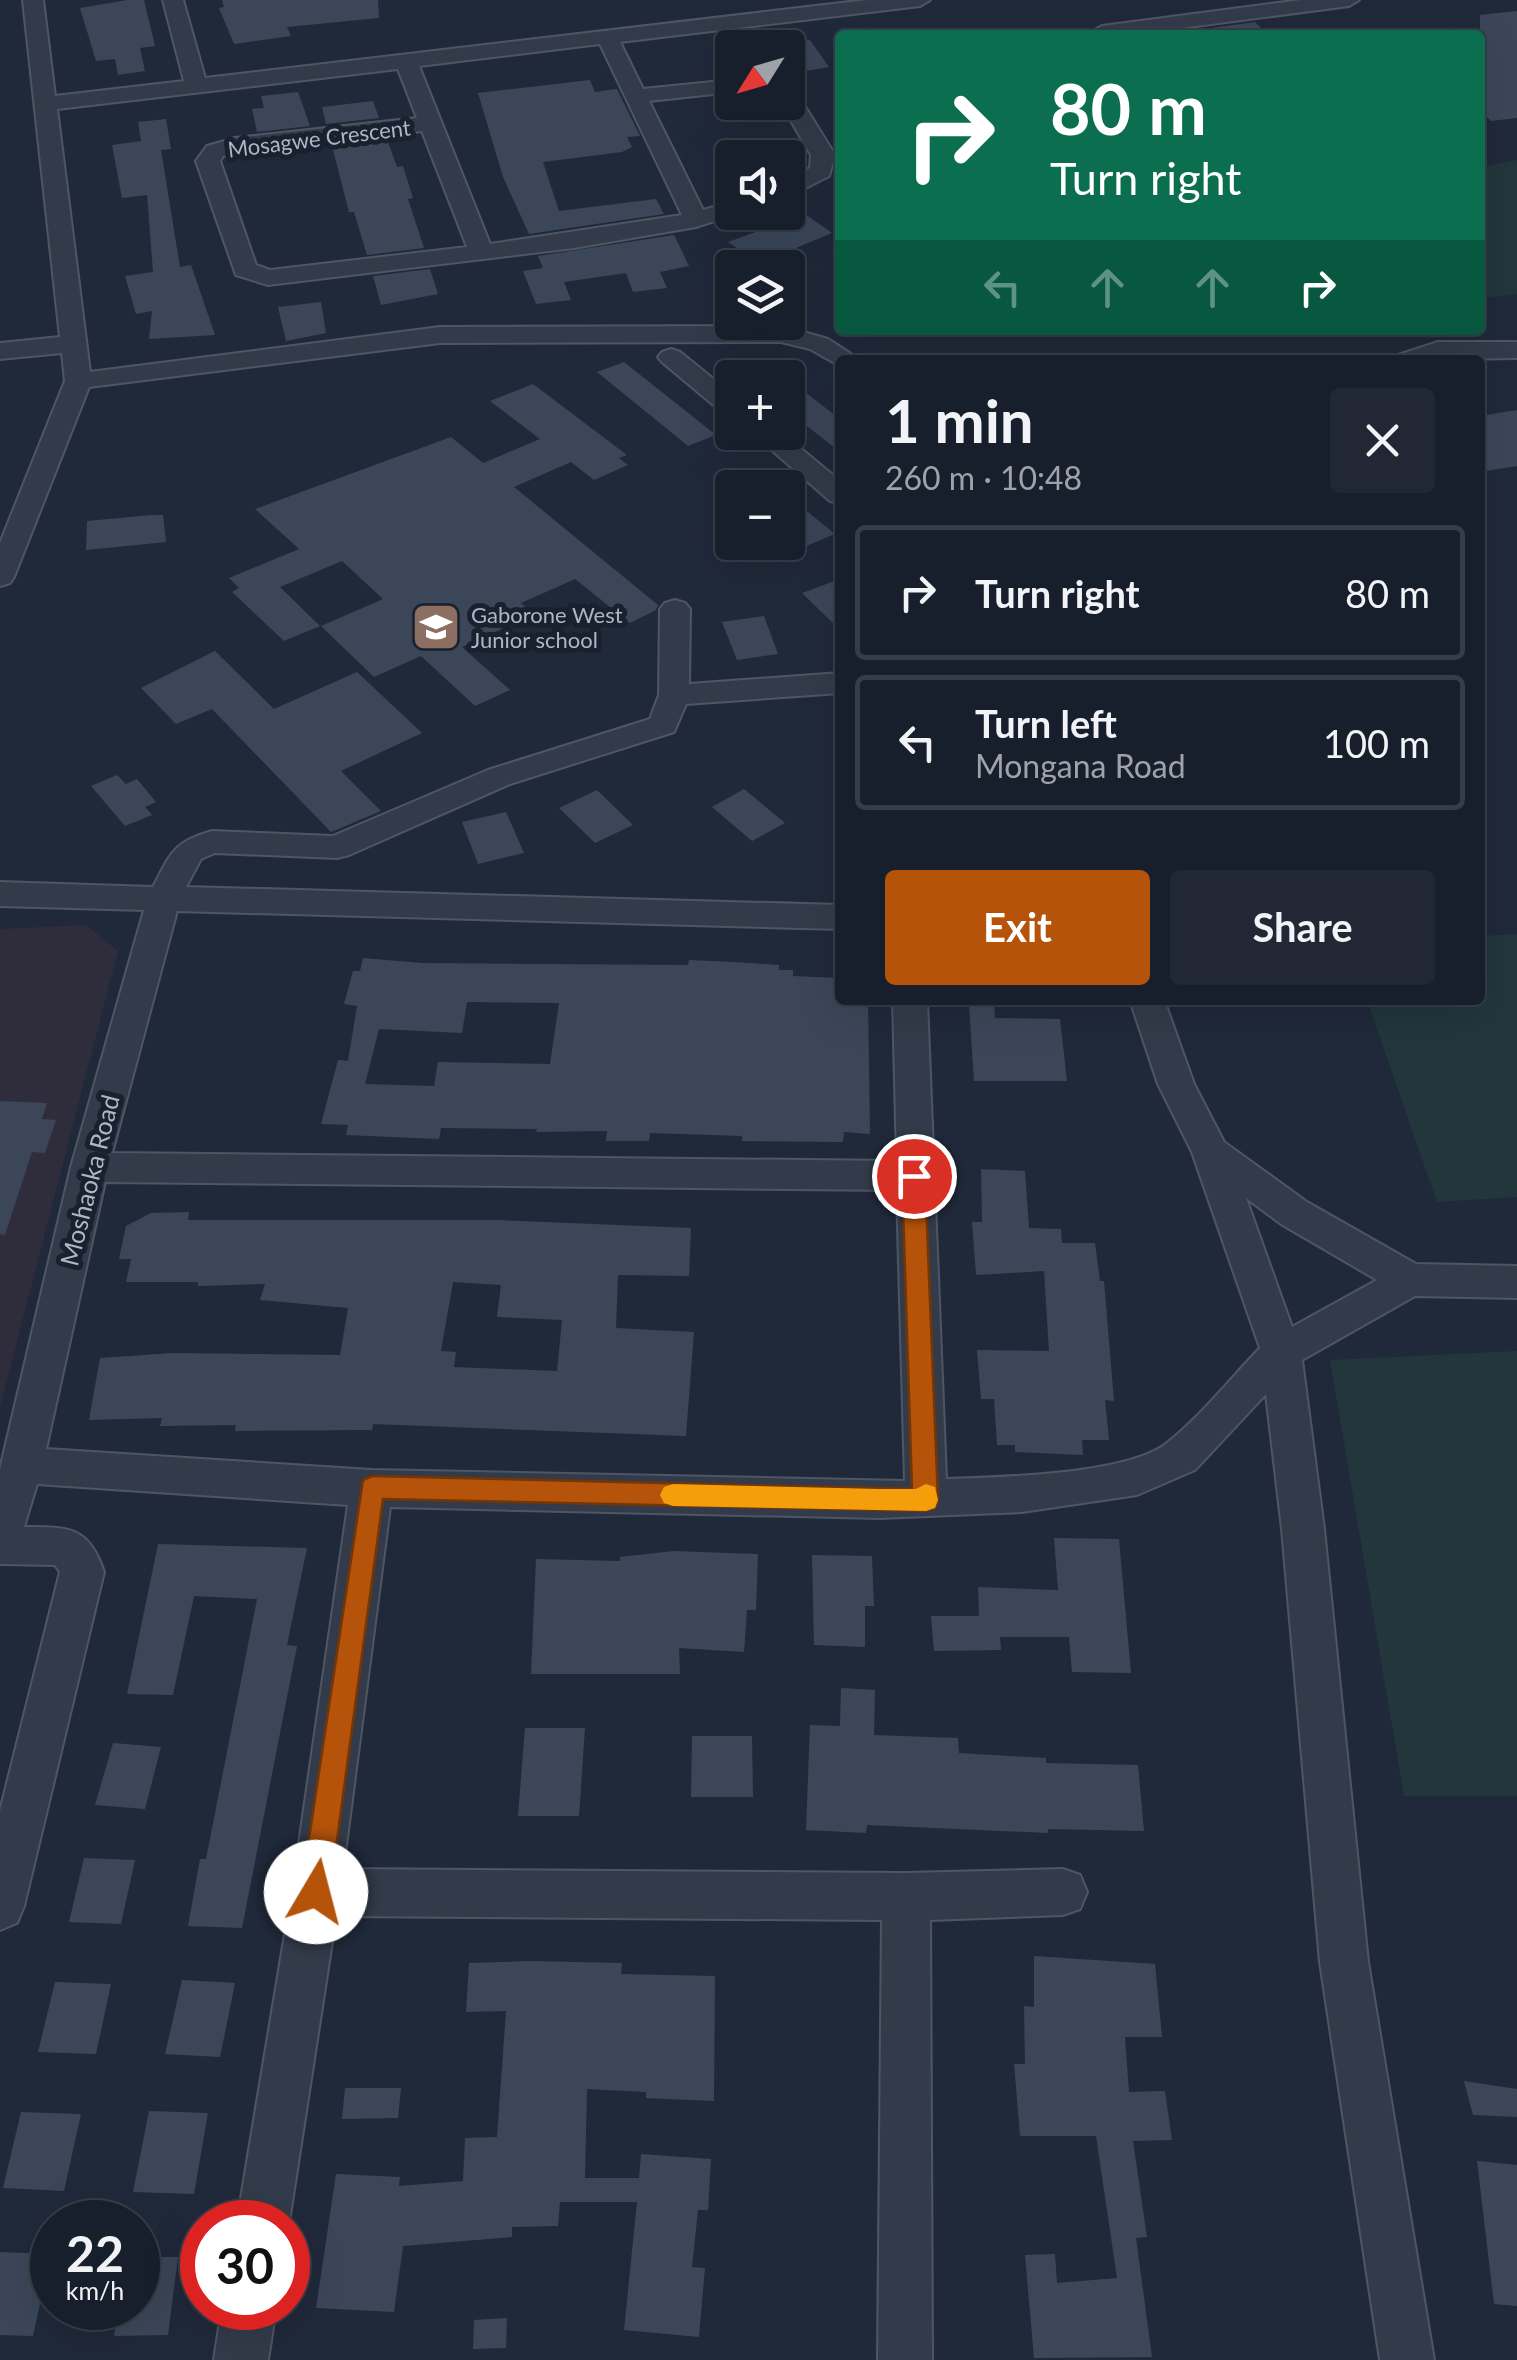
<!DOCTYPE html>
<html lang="en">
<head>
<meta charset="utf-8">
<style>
  :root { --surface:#181f2c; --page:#212734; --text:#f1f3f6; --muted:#9fa2a9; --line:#363d48; --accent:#b45309 }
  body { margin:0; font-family:Lato,sans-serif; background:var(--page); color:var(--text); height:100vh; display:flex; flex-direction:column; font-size:38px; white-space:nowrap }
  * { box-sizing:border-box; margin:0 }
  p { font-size:32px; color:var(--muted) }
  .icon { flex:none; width:55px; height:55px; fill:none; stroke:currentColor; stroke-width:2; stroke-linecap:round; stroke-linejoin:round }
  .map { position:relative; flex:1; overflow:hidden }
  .sheet { position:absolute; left:835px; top:355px; width:650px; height:650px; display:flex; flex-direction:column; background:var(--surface); border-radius:10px; box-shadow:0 10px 40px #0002,0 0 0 2px var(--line) }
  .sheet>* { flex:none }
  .top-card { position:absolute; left:835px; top:30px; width:650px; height:305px; border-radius:10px; box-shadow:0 10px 40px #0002,0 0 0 2px var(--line); background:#0b6e4f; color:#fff; overflow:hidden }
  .needle { width:65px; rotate:233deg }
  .controls { position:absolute; left:715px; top:30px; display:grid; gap:20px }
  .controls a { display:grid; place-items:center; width:90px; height:90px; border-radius:10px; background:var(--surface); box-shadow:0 10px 40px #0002,0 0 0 2px var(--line); font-size:50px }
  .speed { position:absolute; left:30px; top:2200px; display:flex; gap:20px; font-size:50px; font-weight:700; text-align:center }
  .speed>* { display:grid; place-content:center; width:130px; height:130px; border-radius:50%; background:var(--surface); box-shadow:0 10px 40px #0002,0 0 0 2px var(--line); line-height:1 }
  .speed small { font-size:25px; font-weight:400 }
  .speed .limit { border:15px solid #d22; background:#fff; color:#111 }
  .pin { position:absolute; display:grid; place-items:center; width:85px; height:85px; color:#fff; margin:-42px; border:5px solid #fff; border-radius:50%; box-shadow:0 2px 10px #0007 }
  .me { position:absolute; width:110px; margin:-55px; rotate:8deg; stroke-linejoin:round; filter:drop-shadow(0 0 8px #0008) }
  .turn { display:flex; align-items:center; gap:35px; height:210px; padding:0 50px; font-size:45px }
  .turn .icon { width:130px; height:130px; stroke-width:2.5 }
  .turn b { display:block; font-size:70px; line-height:85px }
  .lanes { display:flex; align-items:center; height:95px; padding:0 50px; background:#0003; justify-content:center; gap:50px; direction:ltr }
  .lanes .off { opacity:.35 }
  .round { display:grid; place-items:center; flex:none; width:105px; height:105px; border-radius:10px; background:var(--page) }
  .headline { display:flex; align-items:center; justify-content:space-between; height:170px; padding:0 50px }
  h1 { font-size:60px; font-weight:700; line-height:75px }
  .cta { display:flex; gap:20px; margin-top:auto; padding:20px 50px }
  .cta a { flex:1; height:115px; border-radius:10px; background:var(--accent); color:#fff; font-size:40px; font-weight:700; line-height:115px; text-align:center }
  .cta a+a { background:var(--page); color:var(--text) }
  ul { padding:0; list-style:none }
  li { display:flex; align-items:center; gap:30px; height:135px; margin:0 20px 15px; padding:0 30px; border:5px solid var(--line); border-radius:10px }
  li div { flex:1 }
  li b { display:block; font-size:38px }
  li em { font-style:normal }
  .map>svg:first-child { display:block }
  .medical { fill:#2f2c3b }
  .green { fill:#22363b }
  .building { fill:#3b4759; fill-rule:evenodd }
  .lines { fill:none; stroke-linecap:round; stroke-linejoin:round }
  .minor-casing { stroke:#4e5664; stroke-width:4 }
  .minor { fill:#333b4a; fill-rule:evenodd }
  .route { fill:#b45309; stroke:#753606; stroke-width:2.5 }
  .slow { fill:#f59e0b }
  .labels { text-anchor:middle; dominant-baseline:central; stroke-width:10; stroke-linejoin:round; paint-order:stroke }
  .far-street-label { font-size:22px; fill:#aeb6c6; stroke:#19202e }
  .far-poi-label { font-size:22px; fill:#aeb6c6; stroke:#19202e; text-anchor:start }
  .street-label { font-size:25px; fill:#aeb6c6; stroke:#19202e }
</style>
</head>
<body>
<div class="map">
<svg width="1517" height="2360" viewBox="0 0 1517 2360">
  <rect width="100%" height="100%" fill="#20293a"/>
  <!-- medical -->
  <path class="medical" d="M86,925L118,951L0,1407V929Z"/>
  <!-- green -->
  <path class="green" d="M1517,160V294L1480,298V167Z
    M1517,934V1197L1437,1202L1367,1000H1480V936Z
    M1517,1351V1796H1404L1330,1360Z"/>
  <!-- building -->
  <path class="building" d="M127,0H144L155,46L140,48L145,71L118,75L115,59L96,61L80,8Z
    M222,0H378L379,18L287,27L291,36L234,44L219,8L224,7Z
    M1517,11V118L1491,121L1480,110V15Z
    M1255,22L1268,35H1212L1211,28Z
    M810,40L829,67L794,73L788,64V48L773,44Z
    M590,80L595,92L617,89L640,136L627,137L632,147L622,152L543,162L559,211L656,199L664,214L529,234L503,177L478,93Z
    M298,92L310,126L257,132L252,109L264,108L261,96Z
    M373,101L379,118L326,124L322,107Z
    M166,119L171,149L161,150L180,267L191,265L215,335L149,339L152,311L136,314L125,276L153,272L147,195L122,198L112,145L141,141L138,122Z
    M387,139L397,167L403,166L413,198L408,199L424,248L367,255L354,212H349L332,146Z
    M805,214L832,233L760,263L728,242Z
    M674,235L689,266L660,272L667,288L633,292L626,273L564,282L571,300L536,304L523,271L543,268L538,256Z
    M430,269L438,294L381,305L373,276Z
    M321,302L326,333L286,341L278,307Z
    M624,362L716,435L688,446L597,372Z
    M788,379L840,419V452L788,411Z
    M533,384L627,455L619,458L628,465L594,480L571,462L514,487L658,605L656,610L630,623L575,579L521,603L534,614L462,647L510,690L475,706L421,656L374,677L321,626L383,599L342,561L280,587L320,626L284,641L232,592L239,588L229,578L299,549L255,509L451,437L483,463L540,439L490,401Z
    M1517,410V466L1480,472V416Z
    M788,496L808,512L835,534L804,547L788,534Z
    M152,515H163L166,542L86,550L87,521Z
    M840,579V630L802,593Z
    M764,616L778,654L737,660L722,622Z
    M215,651L274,709L357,672L422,733L341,771L381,811L331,832L212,709L176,724L141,688Z
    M117,775L126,784L137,779L156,802L145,807L152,815L125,826L91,786Z
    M744,789L785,823L752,841L712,807Z
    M597,790L633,825L595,843L559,808Z
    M506,812L524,853L478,864L462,822Z
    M363,958L422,963L688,965L689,960L734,962L779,965V970H793V976L840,978V1000H868L870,1134L844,1132L843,1142L742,1141V1136L650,1133L649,1141H606L607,1131L536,1132L537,1129L441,1128L439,1139L346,1135L348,1125L321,1124L338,1060L348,1061L357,1006L344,1004L353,971H360ZM467,1002L559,1003L550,1064L438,1062L434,1086L365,1084L379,1029L462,1033Z
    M969,1005H994L995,1018L1060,1019L1067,1081H974Z
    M0,1101L47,1103L42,1119L56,1120L45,1153L32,1152L5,1235L0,1234Z
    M981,1169L1025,1171L1029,1228L1061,1229L1062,1243H1095L1100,1281H1104L1114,1401L1105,1400L1109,1440H1082L1083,1455L1015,1452V1445H997L994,1399H981L977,1350L1049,1351L1044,1271L976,1275L972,1222H982Z
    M189,1212L188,1220H499L691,1228L689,1276L618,1275L616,1328L694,1332L686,1436L373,1424L372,1430L235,1431L236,1425L160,1426L162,1418L89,1420L100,1358L174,1353L340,1355L348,1308L260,1300L265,1284L198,1286V1282H126L131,1259H119L126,1226L151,1213ZM453,1282L501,1285L497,1317L562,1320L557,1371L454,1367L456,1352L441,1351Z
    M1054,1538L1119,1539L1131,1673L1072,1672L1069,1637H1000L1001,1650L934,1651L931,1616H979L978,1587L1058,1590Z
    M158,1544L307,1548L287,1645L297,1646L242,1928L188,1926L200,1859H206L257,1599L194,1596L173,1695L127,1694Z
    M673,1551L758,1554L756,1610H747L744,1652L679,1648L680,1674H531L536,1559L620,1561V1557Z
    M812,1555L872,1556L874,1606H865V1647L814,1645Z
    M841,1688L875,1690L874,1735L958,1738L959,1753L1046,1758V1763L1138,1765L1144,1831L1048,1829V1833L867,1825L866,1833L806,1830L810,1725L840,1726Z
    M525,1728H585L579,1816H518Z
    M692,1736H752L753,1797H691Z
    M113,1743L161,1747L145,1809L95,1805Z
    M84,1858L135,1860L121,1924L69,1922Z
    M1034,1956L1155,1964L1162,2037H1125L1129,2092L1165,2091L1172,2140L1133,2141L1147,2237L1136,2238L1152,2357L1034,2358L1025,2255L1055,2254L1057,2283L1117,2278L1096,2136H1020L1014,2064H1025L1024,2006L1034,2007Z
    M530,1961L622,1963L621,1974L715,1976L714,2101L646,2098V2092L587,2089L585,2178H639L641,2154L711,2159L708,2210H698L692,2267L705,2268L699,2337L624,2330L637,2202H560L558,2226L512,2227V2237L403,2246L394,2312L316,2308L336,2174L400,2177L399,2186L463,2181L465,2138L497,2137L506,2011L466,2012L469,1963Z
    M182,1980L235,1983L220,2057L165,2054Z
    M55,1982L111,1984L96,2054L38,2052Z
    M1464,2081L1517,2089V2117L1473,2115Z
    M345,2088H401L398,2118L342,2119Z
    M149,2111L208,2113L194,2194L133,2192Z
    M21,2112L81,2114L64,2191L3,2188Z
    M1477,2161L1517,2165V2306L1494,2304Z
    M0,2252L51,2254L33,2336L0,2335Z
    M138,2257H178L168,2335L114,2336L118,2308H138Z
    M507,2318L506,2348L473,2349L474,2320Z"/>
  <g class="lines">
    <!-- minor casing -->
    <g class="minor-casing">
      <path id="minor" d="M23,0H43L55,96L184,81L163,0H183L205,78L867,0H930L920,6L620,42L643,89L732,80V92L649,101L703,210L732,202V212H741L696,227L574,248L268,285L236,275L196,161L207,146L235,138L417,118L398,69L57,109L90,372L440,327L782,326L828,339L860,360H840V366L810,349L781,342L440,343L89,387L14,577L10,583L0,586V543L65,381L62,353L0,359V343L60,337ZM600,44L682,215L490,244L419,66ZM422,131L467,247L270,270L256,265L220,161L223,156Z
        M1301,0H1359L1349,6L1128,35L1091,32L1102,26Z
        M788,90L796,92L835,155L829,176L788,197V181L810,168L811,155L780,102H788Z
        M1438,342H1517V358L1394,360L1398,355Z
        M671,349L680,352L732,394V415L723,413L662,362L658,357L662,352Z
        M751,432H781L840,481V503L830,501Z
        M675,600L685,603L690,609L689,684L840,673V693L686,704L674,732L510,784L349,855L337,858L215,853L201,859L186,887L840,905V929L177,911L112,1153L897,1161L893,1000H927L946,1479C999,1477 1127,1475 1167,1443C1201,1416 1230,1379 1260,1348L1192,1152L1158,1084L1130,1000H1164L1194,1084L1224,1142L1307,1202L1416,1264L1517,1266V1298L1415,1296L1302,1360L1324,1529L1368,1962L1434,2360H1380L1320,1962L1282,1529L1266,1394L1195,1470L1137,1495L1022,1512L880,1518L390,1507L343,1869L906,1873L1063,1869L1080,1875L1087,1892L1080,1909L1063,1915L930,1920L932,2360H878L882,1920L336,1916L289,2222L288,2226V2222H237L292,1892L348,1505L37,1484L24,1527C68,1527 89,1526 104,1572L24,1906L17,1923L0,1930V1811L60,1572L55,1565L0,1564V1469L71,1167L144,910L0,906V882L153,887C171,853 173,842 212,831L333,836L488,770L650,719L659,695L660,609L665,603ZM105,1182L897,1190L905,1481L371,1470L46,1449ZM1246,1198L1281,1224L1377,1280L1292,1327Z
        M222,2308H276L268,2360H214Z"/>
    </g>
    <!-- minor -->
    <use href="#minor" class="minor"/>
  </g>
  <!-- route -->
  <path class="route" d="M914,1167L925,1176L938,1500L935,1508L926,1511L383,1499L330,1892L326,1903L316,1907L306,1903L301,1892L363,1480L372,1476L912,1489L902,1176Z"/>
  <!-- slow -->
  <path class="slow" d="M673,1484L880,1489H916L926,1484L935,1487L938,1500L935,1508L926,1511L673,1506L664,1503L660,1495L664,1487Z"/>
  <!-- icons -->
  <defs>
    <g id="school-square" transform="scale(2.5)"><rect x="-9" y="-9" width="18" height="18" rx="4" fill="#8d6e63" stroke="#19202e"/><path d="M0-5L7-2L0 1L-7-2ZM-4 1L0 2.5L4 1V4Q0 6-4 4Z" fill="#fff"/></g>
  </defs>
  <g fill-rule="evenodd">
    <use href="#school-square" x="436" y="627"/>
  </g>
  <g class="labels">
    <!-- far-street labels -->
    <g class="far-street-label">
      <text transform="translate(319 138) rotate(-7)">Mosagwe Crescent</text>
    </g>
    <!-- far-poi labels -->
    <g class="far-poi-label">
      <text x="471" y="614">Gaborone West<tspan x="471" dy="25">Junior school</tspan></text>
    </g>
    <!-- street labels -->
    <g class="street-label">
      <text transform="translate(89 1180) rotate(-76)">Moshaoka Road</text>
    </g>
  </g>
</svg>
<div class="controls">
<a><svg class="needle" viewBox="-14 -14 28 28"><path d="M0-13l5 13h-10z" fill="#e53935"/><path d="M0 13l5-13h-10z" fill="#9fa2a9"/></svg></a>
<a><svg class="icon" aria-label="sound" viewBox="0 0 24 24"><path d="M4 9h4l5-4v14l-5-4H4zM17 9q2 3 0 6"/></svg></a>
<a><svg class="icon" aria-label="layers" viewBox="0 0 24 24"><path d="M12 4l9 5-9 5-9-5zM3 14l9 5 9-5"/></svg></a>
<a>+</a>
<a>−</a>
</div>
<div class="speed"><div>22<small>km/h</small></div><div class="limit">30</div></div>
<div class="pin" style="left:914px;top:1176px;background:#d93025"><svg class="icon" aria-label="arrive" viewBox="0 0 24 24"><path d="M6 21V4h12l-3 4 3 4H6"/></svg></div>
<svg class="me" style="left:316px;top:1892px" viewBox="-20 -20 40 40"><circle r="19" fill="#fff"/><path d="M0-13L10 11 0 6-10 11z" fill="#b45309"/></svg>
<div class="top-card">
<div class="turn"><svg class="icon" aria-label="right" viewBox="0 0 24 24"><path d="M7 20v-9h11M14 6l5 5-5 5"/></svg><div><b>80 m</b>Turn right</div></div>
<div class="lanes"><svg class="icon off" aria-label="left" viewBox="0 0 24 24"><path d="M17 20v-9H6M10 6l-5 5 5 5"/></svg><svg class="icon off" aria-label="ahead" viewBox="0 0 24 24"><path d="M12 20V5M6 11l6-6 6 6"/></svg><svg class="icon off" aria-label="ahead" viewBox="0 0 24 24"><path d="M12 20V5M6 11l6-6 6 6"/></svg><svg class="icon" aria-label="right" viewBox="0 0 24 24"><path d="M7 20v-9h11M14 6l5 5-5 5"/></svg></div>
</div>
<section class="sheet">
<div class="headline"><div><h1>1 min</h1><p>260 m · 10:48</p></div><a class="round"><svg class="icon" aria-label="close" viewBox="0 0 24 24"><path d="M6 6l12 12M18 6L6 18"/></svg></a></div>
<ul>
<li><svg class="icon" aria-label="right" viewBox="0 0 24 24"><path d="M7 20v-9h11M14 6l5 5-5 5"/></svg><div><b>Turn right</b></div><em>80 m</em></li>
<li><svg class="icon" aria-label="left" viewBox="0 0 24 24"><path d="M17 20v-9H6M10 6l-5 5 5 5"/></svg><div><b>Turn left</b><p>Mongana Road</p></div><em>100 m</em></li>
</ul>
<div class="cta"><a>Exit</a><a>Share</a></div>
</section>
</div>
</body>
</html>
